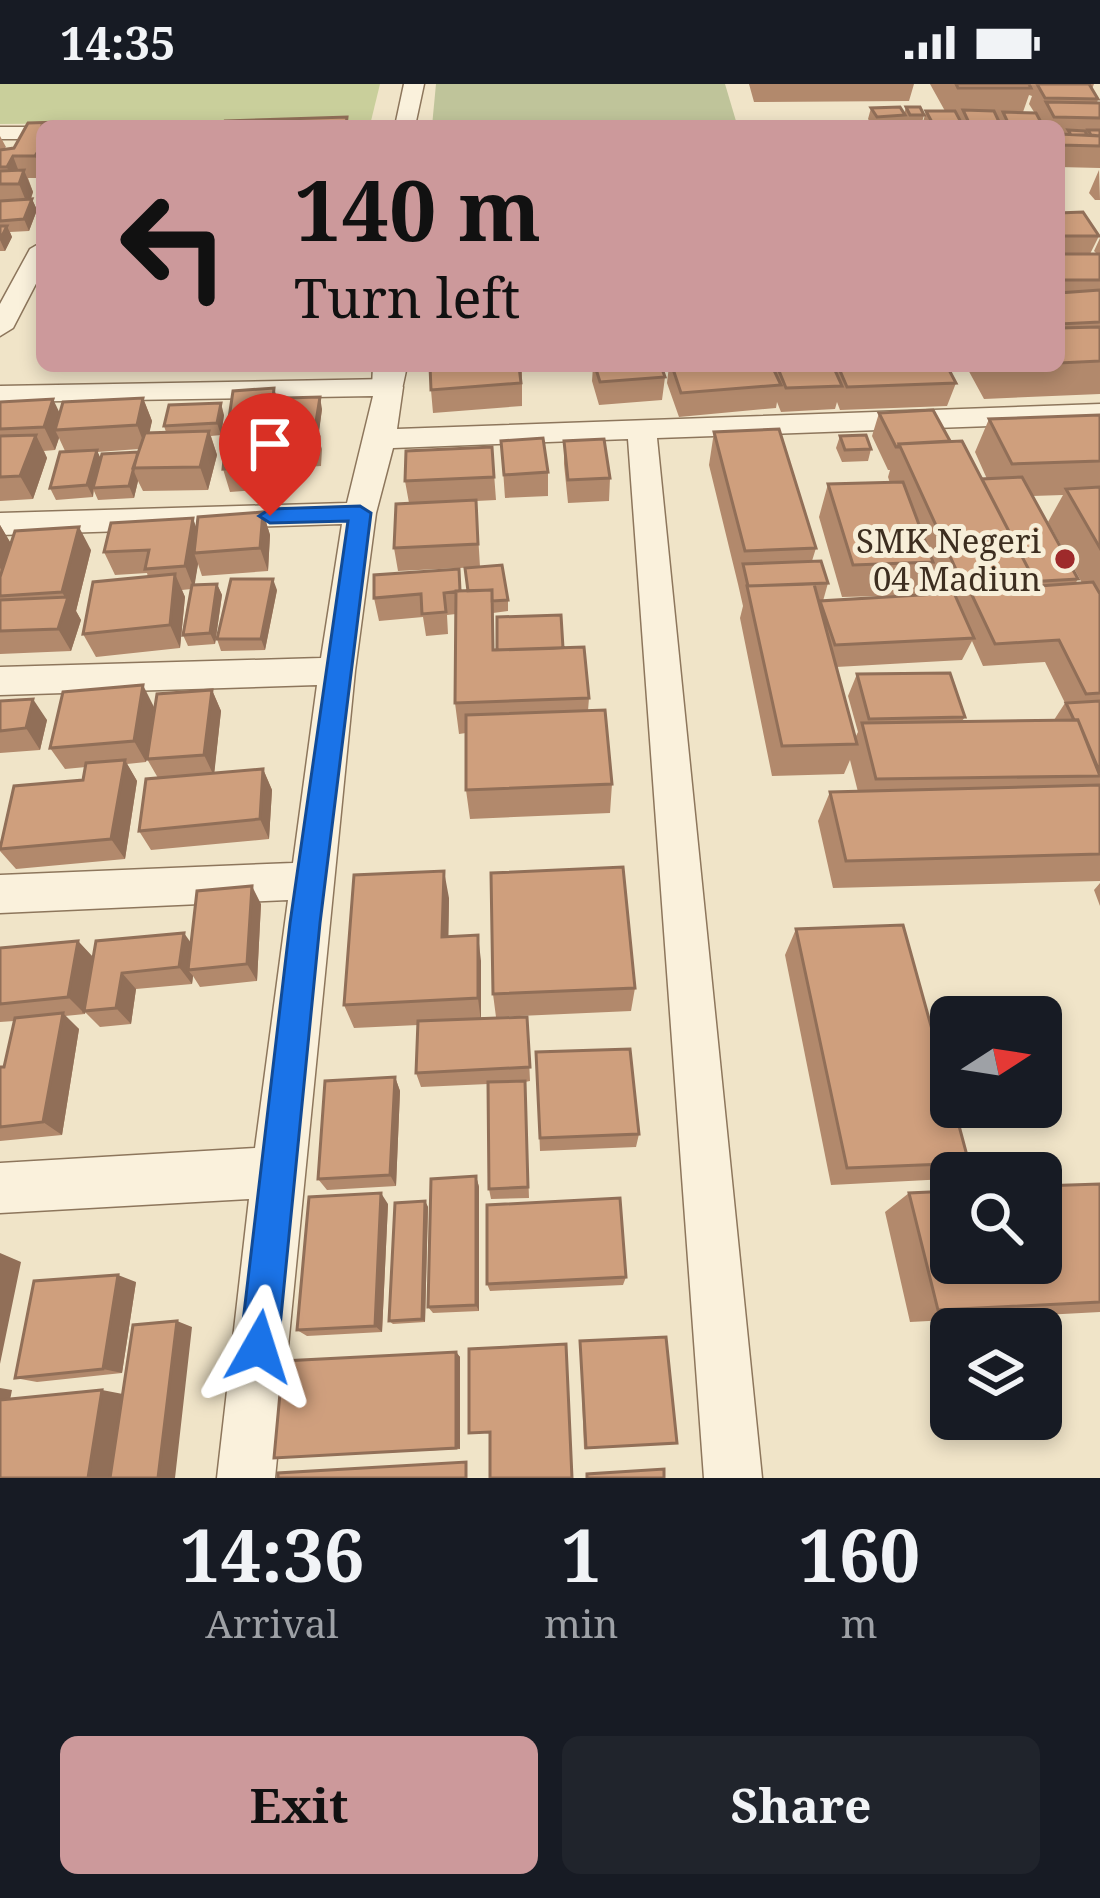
<!DOCTYPE html>
<html lang="en">
<head>
<meta charset="utf-8">
<style>
  :root { --surface:#171b24; --page:#20242c; --text:#f1f3f6; --muted:#9ea1a6; --accent:#cc999b }
  body { margin:0; font-family:"Noto Serif",serif; background:var(--page); color:var(--text); height:100vh; display:flex; flex-direction:column; font-size:45px; white-space:nowrap }
  * { box-sizing:border-box; margin:0 }
  p { font-size:39px; color:var(--muted) }
  .icon { flex:none; width:66px; height:66px; fill:none; stroke:currentColor; stroke-width:2; stroke-linecap:round; stroke-linejoin:round }
  .map { position:relative; height:1394px; overflow:hidden }
  .drawer { display:flex; flex-direction:column; background:var(--surface); flex:1 }
  .drawer>* { flex:none }
  .guide { position:absolute; left:36px; top:36px; width:1029px; height:252px; border-radius:18px; box-shadow:0 6px 18px #0003; background:#cc999b; color:#111; overflow:hidden }
  .needle { width:78px; rotate:78deg }
  .controls { position:absolute; left:930px; top:912px; display:grid; gap:24px }
  .controls a { display:grid; place-items:center; width:132px; height:132px; border-radius:18px; background:var(--surface); box-shadow:0 6px 18px #0003; font-size:60px }
  .pin { position:absolute; display:grid; place-items:center; width:102px; height:102px; color:#fff; margin:-123px -51px; border-radius:50% 50% 50% 0; rotate:-45deg; box-shadow:0 0 12px #0007 }
  .pin .icon { rotate:45deg }
  .me { position:absolute; width:132px; margin:-66px; rotate:6deg; stroke-linejoin:round; filter:drop-shadow(0 0 9px #0008) }
  .turn { display:flex; align-items:center; gap:42px; height:252px; padding:0 60px; font-size:54px }
  .turn .icon { width:156px; height:156px; stroke-width:2.5 }
  .turn b { display:block; font-size:84px; line-height:102px }
  .eta { display:flex; justify-content:space-evenly; align-items:center; height:204px; text-align:center }
  .eta b { font-size:72px; font-weight:700; line-height:84px }
  .action { display:flex; gap:24px; margin-top:auto; padding:24px 60px }
  .action a { flex:1; height:138px; border-radius:18px; background:var(--accent); color:#111; font-size:48px; font-weight:700; line-height:138px; text-align:center }
  .action a+a { background:var(--page); color:var(--text) }
  .status { display:flex; justify-content:space-between; align-items:center; height:84px; padding:0 60px; background:var(--surface); direction:ltr }
  .status svg { height:33px; fill:currentColor }
  .map>svg:first-child { display:block }
  .green { fill:#c9cf9b }
  .cemetery { fill:#bfc49a }
  .lines { fill:none; stroke-linecap:round; stroke-linejoin:round }
  .minor-casing { stroke:#8d765c; stroke-width:3 }
  .tertiary-casing { stroke:#8d765c; stroke-width:3 }
  .minor { fill:#faf1dc; fill-rule:evenodd }
  .tertiary { fill:#faf1dc; fill-rule:evenodd }
  .wall { fill:#b2896c; fill-rule:evenodd }
  .shaded-wall { fill:#916f58 }
  .building { fill:#cf9f7d; stroke:#916f58; stroke-width:3 }
  .route { fill:#1a73e8; stroke:#114b97; stroke-width:3 }
  .poi-dot { fill:#9e2a2b; stroke:#f7eed8; stroke-width:4.5 }
  .labels { text-anchor:middle; dominant-baseline:central; stroke-width:10; stroke-linejoin:round; paint-order:stroke }
  .poi-label { font-size:33px; fill:#3d2e20; stroke:#f7eed8; text-anchor:end }
</style>
</head>
<body>
<div class="status"><b>14:35</b><svg viewBox="0 0 49 12"><path d="M0 12V9h3v3zM5 12V6h3v6zM10 12V3h3v9zM15 12V0h3v12zM26 1h20v11H26zM47 4h2v5h-2z"/></svg></div>
<div class="map">
<svg width="1100" height="1394" viewBox="0 0 1100 1394">
  <rect width="100%" height="100%" fill="#f0e4c8"/>
  <!-- green -->
  <path class="green" d="M0,0H380L371,37L0,40Z"/>
  <!-- cemetery -->
  <path class="cemetery" d="M436,0H725L736,37L735,42H432Z"/>
  <g class="lines">
    <!-- minor casing -->
    <g class="minor-casing">
      <path id="minor" d="M404,0H424L415,42H395Z
        M0,43H42V55H0Z
        M42,158V188L13,244L0,252V220L30,165Z
        M389,295L403,303L397,345L1100,320V338L657,354L762,1394H704L628,355L393,364L376,429L355,587L275,1394H217L249,1115L0,1129V1079L255,1064L288,816L0,829V791L293,779L317,601L0,611V583L321,574L342,440L0,451V429L347,419L373,312L0,318V302Z"/>
    </g>
    <!-- tertiary casing -->
    <g class="tertiary-casing">
      <path id="tertiary" d="M373,282H407L401,310H377L372,303Z"/>
    </g>
    <!-- minor -->
    <use href="#minor" class="minor"/>
    <!-- tertiary -->
    <use href="#tertiary" class="tertiary"/>
  </g>
  <!-- wall -->
  <path class="wall" d="M749,0H914L909,17L754,18Z
    M930,0H1094L1092,5L1098,15L1097,19H1100V84L1059,83V42H925L923,38L926,27H945ZM1029,11L1032,12L1029,20L1034,28H1023Z
    M906,23L924,31L921,42H907L904,36L902,42H873L868,35L871,24L904,30Z
    M60,38L62,42H42V94H28L33,108L31,115H32L37,126L29,147L10,148L12,153L5,167H0V52L6,63L4,65L14,64L28,39Z
    M1099,86L1100,116H1095L1089,109Z
    M1059,129L1099,152L1090,170H1097L1094,167L1100,154V310L984,315L966,282H1059Z
    M593,282H661L665,293L662,316L599,321L592,297Z
    M669,282H772L773,284V282H833L835,287L837,282H947L956,299L947,322L840,326L837,318L835,325L781,328L777,318L776,324L679,333L667,299Z
    M522,284V322L433,329L431,306Z
    M274,304L280,327L278,359L285,382L283,404L230,408L223,385L230,347L228,341Z
    M143,314L152,337L149,348H166L164,342L224,331L221,351L211,352L217,371L208,406L143,407L138,397L134,414L98,416L94,407L93,413L56,416L50,404L65,367L59,354L55,366L44,367L47,374L33,415L0,417V318L60,330ZM139,365L138,369L101,375L97,368Z
    M322,325L318,353L322,365L321,382L291,384L288,372L289,357L284,358L281,346Z
    M879,329L950,357L982,395H987L975,368L989,335L1100,331V797L833,804L818,737L830,708H858L850,676L844,690L772,692L740,534L743,522L738,500L709,381L714,348L816,464L812,477L828,499L823,517L919,511L842,513L819,433L828,400L890,399L888,393L890,386H888L872,352ZM1063,411L1048,438L1082,499L1075,500L1078,495L1032,412ZM929,489L938,510L919,511ZM972,557L983,582L1045,578L1065,619L1054,636L962,637L965,633L857,590L848,612L858,648L855,654L836,583L962,576Z
    M840,352L871,365L868,377L842,378L836,364Z
    M501,357L548,388V412L505,414Z
    M564,357L610,394L609,417L568,419L564,380Z
    M492,363L496,416L476,417L480,483L398,487L394,464L409,419L405,397Z
    M263,428L270,451L268,487L202,492L198,480L194,501L217,500L222,511L215,560L188,562L183,551L191,505L182,506L185,513L180,564L96,573L83,550L148,493L147,489L115,491L104,468Z
    M0,441L11,460L91,466L76,527L81,536L71,567L0,570Z
    M277,506L265,566L221,567L217,555Z
    M461,507L508,516V527L493,529L494,566L563,564L589,614L588,627L612,700L610,729L470,735L466,706V649L459,650L455,619L456,530L447,531L448,550L426,552L423,533L379,537L374,514Z
    M212,606L221,627L214,689L263,685L272,706L269,755L151,766L139,747L158,694L147,675Z
    M0,617L47,636L40,666L0,669Z
    M154,623L146,678L127,680L137,697L125,775L16,785L0,767V760L83,696L86,683L65,685L50,664Z
    M1100,799V822L1094,806Z
    M449,814L448,853L481,877V935L527,933L530,997L525,998L529,1114L491,1115L489,1105L488,1000L421,1003L416,989L418,941L354,944L344,921Z
    M261,820L257,897L200,903L193,892L192,900L136,905L131,940L100,943L85,928V930L65,932L79,945L62,1051L0,1057V983H4L14,937L0,938V864L78,857L93,874L191,859Z
    M796,845L969,1079L955,1089H951V1092L947,1095L831,1101L785,871Z
    M635,904L631,927L496,933L493,910Z
    M536,968L639,1050L636,1063L540,1067Z
    M395,993L400,1007L396,1102L327,1106L318,1095Z
    M476,1092L479,1103V1227L433,1229L428,1223Z
    M1100,1100V1228L910,1238L885,1128L909,1109Z
    M425,1117L428,1123L425,1238L393,1240L389,1237Z
    M388,1120L382,1248L307,1252L297,1246Z
    M626,1193L623,1201L490,1207L487,1200Z
    M136,1198L122,1289L37,1298L15,1294Z
    M580,1257L677,1359L584,1365Z
    M456,1268L460,1273V1365L274,1374Z"/>
  <!-- shaded-wall -->
  <path class="shaded-wall" d="M41,61L42,64V89L35,72Z
    M13,72L21,93L24,86L33,108L28,122L19,100H14L7,83Z
    M32,115L37,126L29,147L24,135Z
    M7,142L12,153L5,167L0,156Z
    M274,304L280,327L277,362L271,338Z
    M320,313L322,325L318,356L315,344Z
    M143,314L152,337L146,365L137,341Z
    M53,315L64,338L55,346L59,354L55,366L44,343Z
    M221,319L224,331L221,351L217,339Z
    M209,347L217,371L208,406L200,383Z
    M36,351L47,374L33,415L20,392Z
    M279,359L285,382L283,404L277,381Z
    M97,366L102,378L93,404V413L87,401Z
    M133,385L138,397L134,414L129,402Z
    M263,428L270,451L268,487L260,464Z
    M193,434L201,457L194,469L198,480L194,505L185,482Z
    M0,441L13,463L4,489L0,484Z
    M79,443L91,466L76,527L81,536L71,567L58,545L67,517L62,508Z
    M175,490L185,513L180,564L170,541Z
    M273,495L277,506L265,566L261,555Z
    M217,500L222,511L215,560L210,549Z
    M143,601L154,623L146,678L134,657Z
    M212,606L221,627L214,692L204,671Z
    M33,615L47,636L40,666L26,644Z
    M125,676L137,697L125,775L111,755Z
    M263,685L272,706L269,755L260,735Z
    M444,787L449,814L448,879L442,853Z
    M252,802L261,820L257,897L247,880Z
    M184,849L196,866L188,886L193,892L192,900L179,883Z
    M478,851L481,877V938L478,914Z
    M78,857L94,874L85,930L68,913Z
    M122,889L136,905L131,940L116,924Z
    M63,929L79,945L62,1051L43,1038Z
    M395,993L400,1007L396,1102L390,1091Z
    M476,1092L479,1103V1227L476,1221Z
    M381,1109L388,1120L382,1248L375,1242Z
    M425,1117L428,1123L425,1238L422,1235Z
    M0,1169L21,1178L0,1280Z
    M118,1191L136,1198L122,1289L103,1285Z
    M177,1237L192,1243L175,1394H158Z
    M456,1268L460,1273V1365L456,1364Z
    M0,1304L12,1306L0,1367Z
    M102,1306L128,1311L117,1394H88Z"/>
  <!-- building -->
  <path class="building" d="M956,0H1029L1031,4H958Z
    M1037,0H1089L1098,15L1045,14Z
    M1046,18L1100,19V34L1054,33Z
    M900,23L905,31L877,33L871,24Z
    M906,23H920L924,31H910Z
    M963,26L994,27L1001,42L970,41Z
    M926,27H955L963,42H934Z
    M1003,28L1036,29L1043,42L1009,41Z
    M347,33L346,42H223L225,37Z
    M60,38L58,42H42V61L35,72H13L7,83H0V66L14,64L28,39Z
    M1068,46L1085,47L1087,51H1071Z
    M1088,46H1100V52L1091,51Z
    M1059,50L1100,52V62L1059,61Z
    M24,86L19,100H0V87Z
    M32,115L24,135L0,137V117Z
    M1083,128L1099,152H1059V129Z
    M0,142H7L0,156Z
    M1059,170H1100V196H1059Z
    M1100,206V238L1059,240V209Z
    M1100,243V277L1059,279V244Z
    M430,282H519L521,299L431,306Z
    M595,282H661L665,293L600,298Z
    M672,282H772L781,301L681,309Z
    M777,282H833L842,302L786,304Z
    M838,282H947L956,299L847,303Z
    M274,304L271,338L228,341L233,307Z
    M320,313L315,344L281,346L286,314Z
    M143,314L137,341L55,346L63,318Z
    M53,315L44,343L0,345V318Z
    M221,319L217,339L164,342L169,321Z
    M933,326L950,357L899,360L898,363H896L879,329Z
    M1100,331V377L1012,380L989,335Z
    M779,345L816,464L745,467L714,348Z
    M249,346L247,361L279,359L277,381L223,385L227,347Z
    M209,347L200,383L133,384L145,349Z
    M36,351L20,392L0,393V352Z
    M866,351L871,365L845,366L840,352Z
    M319,353L318,370L288,372L289,355Z
    M543,354L548,388L504,391L501,357Z
    M604,355L610,394L568,396L564,357Z
    M962,357L1030,488L959,492L899,360Z
    M492,363L494,393L405,397L406,367Z
    M97,366L87,401L50,404L60,368Z
    M138,368L129,402L93,404L102,370Z
    M1022,393L1078,495L1026,498L1030,488L982,395Z
    M903,398L933,478L853,481L828,400Z
    M1100,403V464L1066,405Z
    M476,416L478,460L394,464L396,420Z
    M263,428L260,464L194,469L198,433Z
    M193,434L185,482L145,485L149,466L104,468L111,439Z
    M79,443L62,508L0,512V493L15,447Z
    M821,477L828,499L748,502L743,480Z
    M502,481L508,516L492,517V506L468,507L465,484Z
    M459,485L460,507L444,509L446,528L422,530L421,510L374,514V491Z
    M175,490L170,541L83,550L93,498Z
    M231,495H273L261,555H217Z
    M1093,498L1100,510V609L1086,610L1059,556L995,560L970,507Z
    M217,500L210,549L183,551L192,501Z
    M814,500L857,660L782,662L747,502Z
    M492,506L493,566L584,563L589,614L455,619L456,507Z
    M954,509L974,554L835,561L820,517Z
    M68,513L58,545L0,547V516Z
    M561,531L563,564L497,566V533Z
    M950,589L965,633L869,635L857,590Z
    M143,601L134,657L50,664L63,608Z
    M212,606L204,671L147,675L157,610Z
    M33,615L26,644L0,647V617Z
    M1100,617V689L1078,636H1074L1066,619Z
    M605,626L612,700L466,706V631Z
    M1078,636L1100,692L876,695L862,639Z
    M125,676L111,755L0,765L14,702L83,696L86,679Z
    M263,685L260,735L139,747L146,695Z
    M1100,701V770L846,777L830,708Z
    M623,783L635,904L493,910L491,789Z
    M444,787L442,853L478,851V914L344,921L354,791Z
    M252,802L247,880L188,886L197,807Z
    M903,841L951,1014V1023H954L969,1079L847,1084L796,845Z
    M184,849L179,883L122,889L116,924L84,927L96,857Z
    M78,857L68,913L0,920V864Z
    M63,929L43,1038L0,1043V983H4L15,934Z
    M527,933L530,983L416,989L418,937Z
    M630,965L639,1050L540,1054L536,968Z
    M395,993L390,1091L318,1095L325,997Z
    M525,997L528,1103L489,1105L488,998Z
    M476,1092V1221L428,1223L431,1095Z
    M1100,1100V1218L938,1226L909,1109L951,1107V1179H1041V1102Z
    M381,1109L375,1242L297,1246L309,1113Z
    M620,1114L626,1193L487,1200V1121Z
    M425,1117L422,1235L389,1237L395,1119Z
    M118,1191L103,1285L15,1294L34,1197Z
    M177,1237L158,1394H110L133,1241Z
    M666,1253L677,1359L586,1364L580,1257Z
    M566,1260L572,1394H490V1348L469,1349V1265Z
    M456,1268V1364L274,1374L283,1277Z
    M102,1306L88,1394H0V1316Z
    M466,1378V1394H278V1389Z
    M664,1385V1394H587V1390Z"/>
  <!-- route -->
  <path class="route" d="M360,422L371,429L320,839L278,1263L273,1276L259,1282L246,1276L240,1263L290,839L348,437L270,439L259,432L270,425Z"/>
  <!-- markers -->
  <circle class="poi-dot" cx="1065" cy="475" r="12"/>
  <g class="labels">
    <!-- poi labels -->
    <g class="poi-label">
      <text x="1041" y="456">SMK Negeri<tspan x="1041" dy="38">04 Madiun</tspan></text>
    </g>
  </g>
</svg>
<div class="controls">
<a><svg class="needle" viewBox="-14 -14 28 28"><path d="M0-13l5 13h-10z" fill="#e53935"/><path d="M0 13l5-13h-10z" fill="#9ea1a6"/></svg></a>
<a><svg class="icon" aria-label="search" viewBox="0 0 24 24"><circle cx="10" cy="10" r="6"/><path d="M15 15l6 6"/></svg></a>
<a><svg class="icon" aria-label="layers" viewBox="0 0 24 24"><path d="M12 4l9 5-9 5-9-5zM3 14l9 5 9-5"/></svg></a>
</div>
<div class="pin" style="left:270px;top:432px;background:#d93025"><svg class="icon" aria-label="arrive" viewBox="0 0 24 24"><path d="M6 21V4h12l-3 4 3 4H6"/></svg></div>
<svg class="me" style="left:259px;top:1263px" viewBox="-20 -20 40 40"><path d="M0-17L14 15 0 8-14 15z" fill="#1a73e8" stroke="#fff" stroke-width="4"/></svg>
<div class="guide">
<div class="turn"><svg class="icon" aria-label="left" viewBox="0 0 24 24"><path d="M17 20v-9H6M10 6l-5 5 5 5"/></svg><div><b>140 m</b>Turn left</div></div>
</div>
</div>
<section class="drawer">
<div class="eta">
<div><b>14:36</b><p>Arrival</p></div>
<div><b>1</b><p>min</p></div>
<div><b>160</b><p>m</p></div>
</div>
<div class="action"><a>Exit</a><a>Share</a></div>
</section>
</body>
</html>
